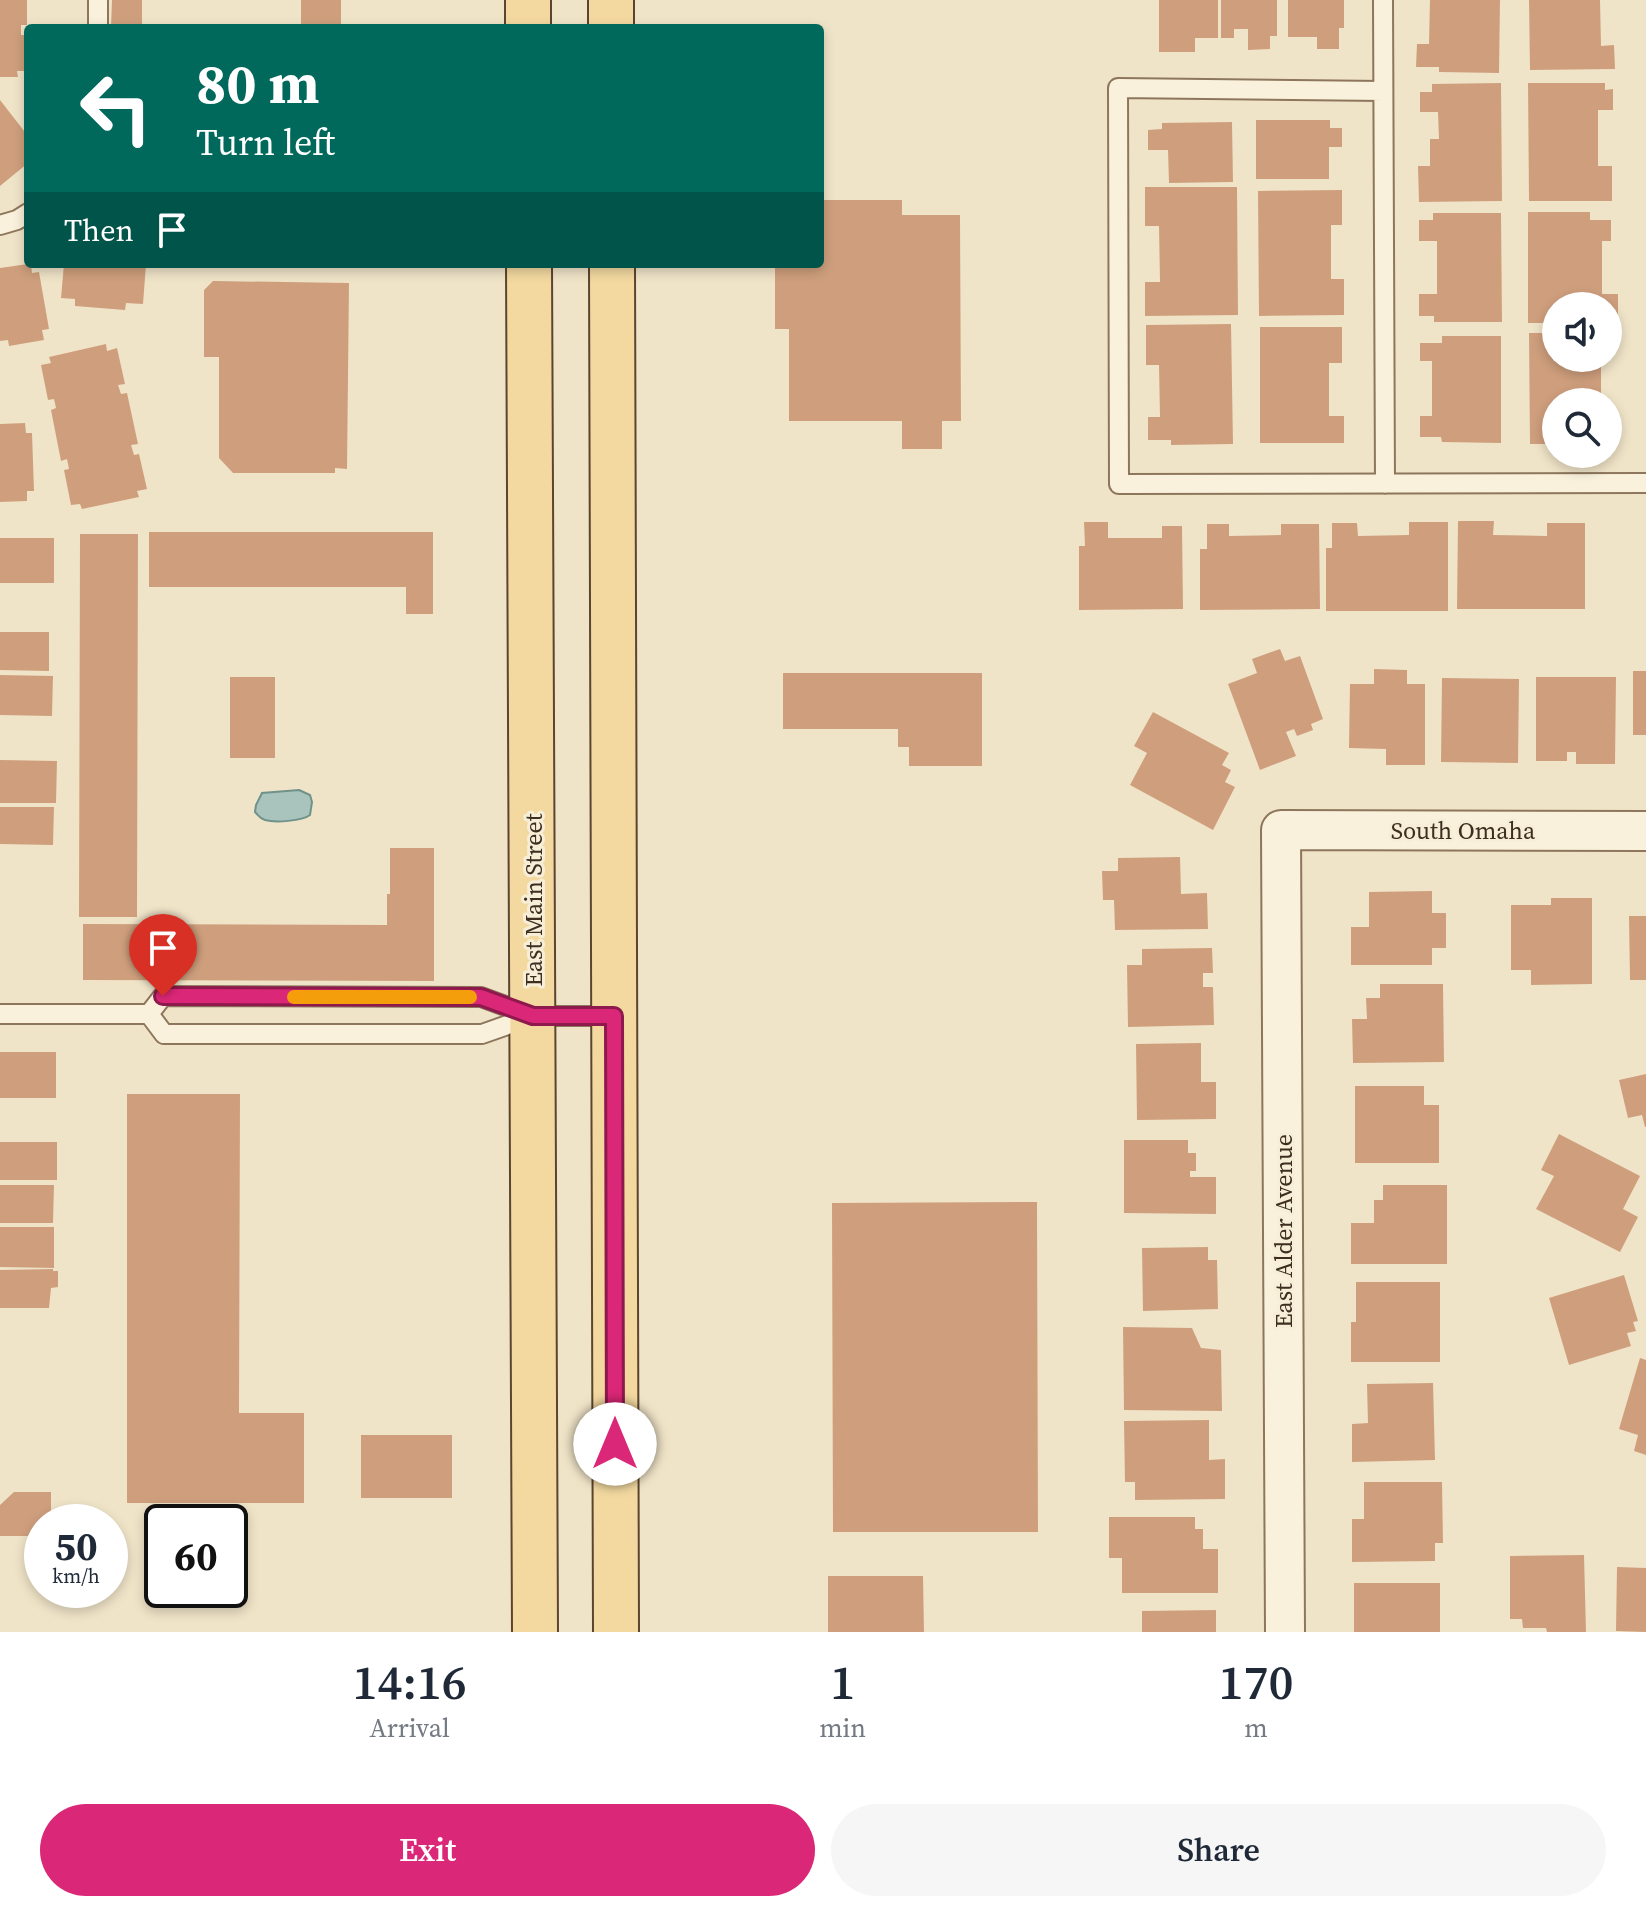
<!DOCTYPE html>
<html lang="en">
<head>
<meta charset="utf-8">
<style>
  :root { --surface:#fff; --page:#f6f6f7; --text:#1f2937; --muted:#747a83; --accent:#db2777 }
  body { margin:0; font-family:"Source Serif 4",serif; background:var(--page); color:var(--text); height:100vh; display:flex; flex-direction:column; font-size:30px; white-space:nowrap }
  * { box-sizing:border-box; margin:0 }
  p { font-size:26px; color:var(--muted) }
  .icon { flex:none; width:44px; height:44px; fill:none; stroke:currentColor; stroke-width:2; stroke-linecap:round; stroke-linejoin:round }
  .map { position:relative; height:1632px; overflow:hidden }
  .sheet { display:flex; flex-direction:column; background:var(--surface); flex:1 }
  .sheet>* { flex:none }
  .guide { position:absolute; left:24px; top:24px; width:800px; height:244px; border-radius:8px; box-shadow:0 4px 12px #0003; background:#00695c; color:#fff; overflow:hidden }
  .controls { position:absolute; left:1542px; top:292px; display:grid; gap:16px }
  .controls a { display:grid; place-items:center; width:80px; height:80px; border-radius:50%; background:var(--surface); box-shadow:0 4px 12px #0003; font-size:40px }
  .speed { position:absolute; left:24px; top:1504px; display:flex; gap:16px; font-size:40px; font-weight:700; text-align:center }
  .speed>* { display:grid; place-content:center; width:104px; height:104px; border-radius:50%; background:var(--surface); box-shadow:0 4px 12px #0003; line-height:1 }
  .speed small { font-size:20px; font-weight:400 }
  .speed .limit { border:4px solid #111; border-radius:12px; background:#fff; color:#111 }
  .pin { position:absolute; display:grid; place-items:center; width:68px; height:68px; color:#fff; margin:-82px -34px; border-radius:50% 50% 50% 0; rotate:-45deg; box-shadow:0 0 8px #0007 }
  .pin .icon { rotate:45deg }
  .me { position:absolute; width:88px; margin:-44px; rotate:0deg; stroke-linejoin:round; filter:drop-shadow(0 0 6px #0008) }
  .turn { display:flex; align-items:center; gap:28px; height:168px; padding:0 40px; font-size:36px }
  .turn .icon { width:104px; height:104px; stroke-width:2.5 }
  .turn b { display:block; font-size:56px; line-height:68px }
  .then { display:flex; align-items:center; height:76px; padding:0 40px; background:#0003; gap:16px; font-size:30px }
  .eta { display:flex; justify-content:space-evenly; align-items:center; height:136px; text-align:center }
  .eta b { font-size:48px; font-weight:600; line-height:56px }
  .action { display:flex; gap:16px; margin-top:auto; padding:16px 40px }
  .action a { flex:1; height:92px; border-radius:48px; background:var(--accent); color:#fff; font-size:32px; font-weight:600; line-height:92px; text-align:center }
  .action a+a { background:var(--page); color:var(--text) }
  .map>svg:first-child { display:block }
  .water { fill:#a9c4bc; stroke:#6f938a; stroke-width:2 }
  .building { fill:#cf9f7d }
  .lines { fill:none; stroke-linecap:round; stroke-linejoin:round }
  .service-casing { stroke:#8d765c; stroke-width:22 }
  .minor-casing { stroke:#8d765c; stroke-width:42 }
  .primary-casing { stroke:#5b4430; stroke-width:48 }
  .service { stroke:#faf1dc; stroke-width:18 }
  .minor { stroke:#faf1dc; stroke-width:38 }
  .primary { stroke:#f3d9a0; stroke-width:44 }
  .route-casing { stroke:#8e194d; stroke-width:20 }
  .route { stroke:#db2777; stroke-width:14 }
  .slow { stroke:#f59e0b; stroke-width:14 }
  .labels { text-anchor:middle; dominant-baseline:central; stroke-width:6; stroke-linejoin:round; paint-order:stroke }
  .street-label { font-size:24px; fill:#3d2e20; stroke:#f7eed8 }
</style>
</head>
<body>
<div class="map">
<svg width="1646" height="1632" viewBox="0 0 1646 1632">
  <rect width="100%" height="100%" fill="#f0e4c8"/>
  <!-- water -->
  <path class="water" d="M299,790L310,795L312,802L310,815C302,821 275,823 265,820C259,818 259,816 255,812L256,805L262,793Z"/>
  <!-- building -->
  <path class="building" d="M0,0H27V25H21V35H27V71H17L18,77H0Z
    M112,0H142V28H111Z
    M301,0H341V28H301Z
    M1159,0H1218V38H1195V52H1159Z
    M1221,0H1277V36H1270V49L1248,50V29H1234V38H1221Z
    M1288,0H1344V28H1339V49H1317V37H1288Z
    M1430,0H1500L1499,73L1439,72V67H1416L1417,44H1429Z
    M1529,0H1600L1601,46L1614,45L1615,69L1530,70Z
    M1501,83L1502,201L1419,202L1418,166H1430V139H1439L1438,112H1420V92H1432V84Z
    M1528,83H1605V90L1613,89V110H1598V166H1612V201H1529Z
    M0,100L28,136V155L24,158L28,163L0,186Z
    M1256,120H1330V128H1342V147H1329V179H1256Z
    M1232,122L1233,182L1169,183L1168,150H1148V130L1162,129V123Z
    M1145,187H1237L1238,315L1145,316V282H1160L1159,226H1145Z
    M1342,190V225H1331V279H1344V315L1259,316L1258,191Z
    M820,200H902V215H960L961,421H942V449H902V421H789V329H775V264H820Z
    M1528,212H1590V220H1611V241H1602V294H1618V323H1608V306H1556V323H1528Z
    M1433,213H1501L1502,322H1434V316H1419V294H1437V241H1419V220H1433Z
    M28,264H31L32,273L39,272L49,329L42,330L44,340L9,346L8,340L0,341V268Z
    M64,264H146L143,304L126,303L125,310L75,306V299L61,298Z
    M213,281L349,283L347,469L335,468V473H233L219,458V357H204V290Z
    M1231,324L1233,444L1171,445V440H1148V417H1160L1159,365H1146V325Z
    M1260,327H1342V363H1329V416H1344V443H1260Z
    M1529,333H1556V358H1601V402H1556V444H1530Z
    M1442,336H1501V443L1442,442L1441,437H1420V416H1432V361H1420V343H1442Z
    M106,344L107,351L117,348L125,384L118,385L121,394L127,393L138,444L131,445L134,455L139,454L147,489L137,491L139,497L82,509L80,504L71,505L64,470L69,469L67,459L61,461L51,410L56,408L54,399L48,400L41,365L51,363L49,357Z
    M25,423L26,433H32L34,491H27V501L0,502V424Z
    M1458,521H1494L1493,535L1547,536V523H1585V609H1457Z
    M1084,522H1108V538H1162V526H1182L1183,609L1079,610V546H1085Z
    M1409,522H1448V611H1326V548H1332V523H1357L1358,536L1409,535Z
    M1207,524H1229V536L1281,535V524H1319L1320,609L1200,610V549H1207Z
    M149,532H433V614H406V587H149Z
    M80,534H138L137,917H79Z
    M0,538H54V583H0Z
    M0,632H49V671L0,670Z
    M1280,649L1285,661L1300,656L1323,719L1311,724L1313,730L1297,736L1294,729L1286,732L1296,756L1260,770L1228,684L1257,673L1252,659Z
    M1374,669L1407,670V684H1425V765H1386V749L1349,748L1350,684H1374Z
    M1633,671H1646V735H1633Z
    M783,673H982V766H909V747H898V729H783Z
    M0,675L53,676L52,716L0,715Z
    M230,677H275V758H230Z
    M1536,677H1616L1615,764H1576V752H1567V761H1536Z
    M1442,678L1519,679L1518,763L1441,762Z
    M1153,712L1229,753L1222,765L1231,770L1225,782L1235,787L1213,830L1130,785L1147,753L1134,746Z
    M0,760L57,761L56,803H0Z
    M0,807H54L53,845L0,844Z
    M390,848H434V981L83,980V924L387,925V894H390Z
    M1180,857L1181,894L1207,893L1208,929L1115,930L1114,900H1103L1102,871H1118V858Z
    M1432,891V913H1446V948H1432V965H1351V927H1369V892Z
    M1551,898H1592V984L1531,985V970H1511V905H1551Z
    M1629,916H1646V980H1630Z
    M1212,948L1213,973H1203V987H1213L1214,1025L1128,1027L1127,965H1142V949Z
    M1380,984H1443L1444,1062L1353,1063L1352,1019H1367L1366,998H1380Z
    M1201,1043V1082H1216V1119L1137,1120L1136,1044Z
    M0,1052H56V1098H0Z
    M1646,1074V1127H1645L1642,1115L1628,1118L1619,1080Z
    M1355,1086H1424V1105H1439V1163H1355Z
    M127,1094H240L239,1413H304V1503H127Z
    M1559,1134L1640,1176L1623,1209L1638,1217L1620,1252L1536,1209L1554,1176L1541,1170Z
    M1124,1140H1188V1153H1196V1171H1190V1177H1216V1214L1124,1213Z
    M0,1142H57V1180H0Z
    M0,1185H54L53,1223H0Z
    M1383,1185H1447V1264H1351V1223H1374V1200H1383Z
    M1037,1202L1038,1532H833L832,1203Z
    M0,1227H54V1268L0,1267Z
    M1208,1247V1260H1217L1218,1309L1143,1311L1142,1248Z
    M53,1269V1271H58V1287L51,1288L49,1308H0V1270Z
    M1624,1275L1638,1321L1633,1322L1636,1331L1627,1333L1631,1346L1569,1365L1549,1298Z
    M1356,1282H1440V1362H1351V1322H1356Z
    M1123,1327L1192,1328L1201,1348L1221,1350L1222,1411L1124,1410Z
    M1640,1358L1646,1360V1455L1634,1451L1638,1435L1619,1429Z
    M1433,1383L1435,1460L1352,1462V1424L1368,1423L1367,1384Z
    M1209,1420V1460L1225,1459V1499L1135,1500V1482H1125L1124,1421Z
    M361,1435H452V1498H361Z
    M1364,1482H1442L1443,1543H1435V1561L1352,1562V1519H1364Z
    M14,1492H51V1522H42V1536H0V1505Z
    M1109,1517H1195V1529H1203V1549H1218V1593H1122V1558H1109Z
    M1584,1555L1586,1632H1547L1546,1628H1523L1522,1619H1510V1556Z
    M1617,1567L1646,1568V1632L1616,1631Z
    M828,1576H923L924,1632H828Z
    M1354,1583H1440V1632H1354Z
    M1216,1610V1632H1142V1611Z"/>
  <g class="lines">
    <!-- service casing -->
    <g class="service-casing">
      <path id="service" d="M98,0V28
        M1383,0L1385,484
        M1383,91L1118,88L1119,484L1646,483
        M0,225L17,220L28,213
        M0,1014H149
        M149,1014L163,996L481,997L533,1016H614
        M149,1014L164,1034H482L533,1016"/>
    </g>
    <!-- minor casing -->
    <g class="minor-casing">
      <path id="minor" d="M1285,1632L1281,830L1646,831"/>
    </g>
    <!-- primary casing -->
    <g class="primary-casing">
      <path id="primary" d="M528,0V28
        M611,0V28
        M529,264L535,1632
        M612,264L616,1632"/>
    </g>
    <!-- service -->
    <use href="#service" class="service"/>
    <!-- minor -->
    <use href="#minor" class="minor"/>
    <!-- primary -->
    <use href="#primary" class="primary"/>
  </g>
  <g class="lines">
    <!-- route casing -->
    <g class="route-casing">
      <path id="route" d="M163,996L481,997L533,1016H614L615,1444"/>
    </g>
    <!-- route -->
    <use href="#route" class="route"/>
    <!-- slow -->
    <path class="slow" d="M294,997H470"/>
  </g>
  <g class="labels">
    <!-- street labels -->
    <g class="street-label">
      <text x="1463" y="830">South Omaha</text>
      <text transform="translate(533 900) rotate(-90)">East Main Street</text>
      <text transform="translate(1283 1231) rotate(-90)">East Alder Avenue</text>
    </g>
  </g>
</svg>
<div class="controls">
<a><svg class="icon" aria-label="sound" viewBox="0 0 24 24"><path d="M4 9h4l5-4v14l-5-4H4zM17 9q2 3 0 6"/></svg></a>
<a><svg class="icon" aria-label="search" viewBox="0 0 24 24"><circle cx="10" cy="10" r="6"/><path d="M15 15l6 6"/></svg></a>
</div>
<div class="speed"><div>50<small>km/h</small></div><div class="limit">60</div></div>
<div class="pin" style="left:163px;top:996px;background:#d93025"><svg class="icon" aria-label="arrive" viewBox="0 0 24 24"><path d="M6 21V4h12l-3 4 3 4H6"/></svg></div>
<svg class="me" style="left:615px;top:1444px" viewBox="-20 -20 40 40"><circle r="19" fill="#fff"/><path d="M0-13L10 11 0 6-10 11z" fill="#db2777"/></svg>
<div class="guide">
<div class="turn"><svg class="icon" aria-label="left" viewBox="0 0 24 24"><path d="M17 20v-9H6M10 6l-5 5 5 5"/></svg><div><b>80 m</b>Turn left</div></div>
<div class="then">Then<svg class="icon" aria-label="arrive" viewBox="0 0 24 24"><path d="M6 21V4h12l-3 4 3 4H6"/></svg></div>
</div>
</div>
<section class="sheet">
<div class="eta">
<div><b>14:16</b><p>Arrival</p></div>
<div><b>1</b><p>min</p></div>
<div><b>170</b><p>m</p></div>
</div>
<div class="action"><a>Exit</a><a>Share</a></div>
</section>
</body>
</html>
